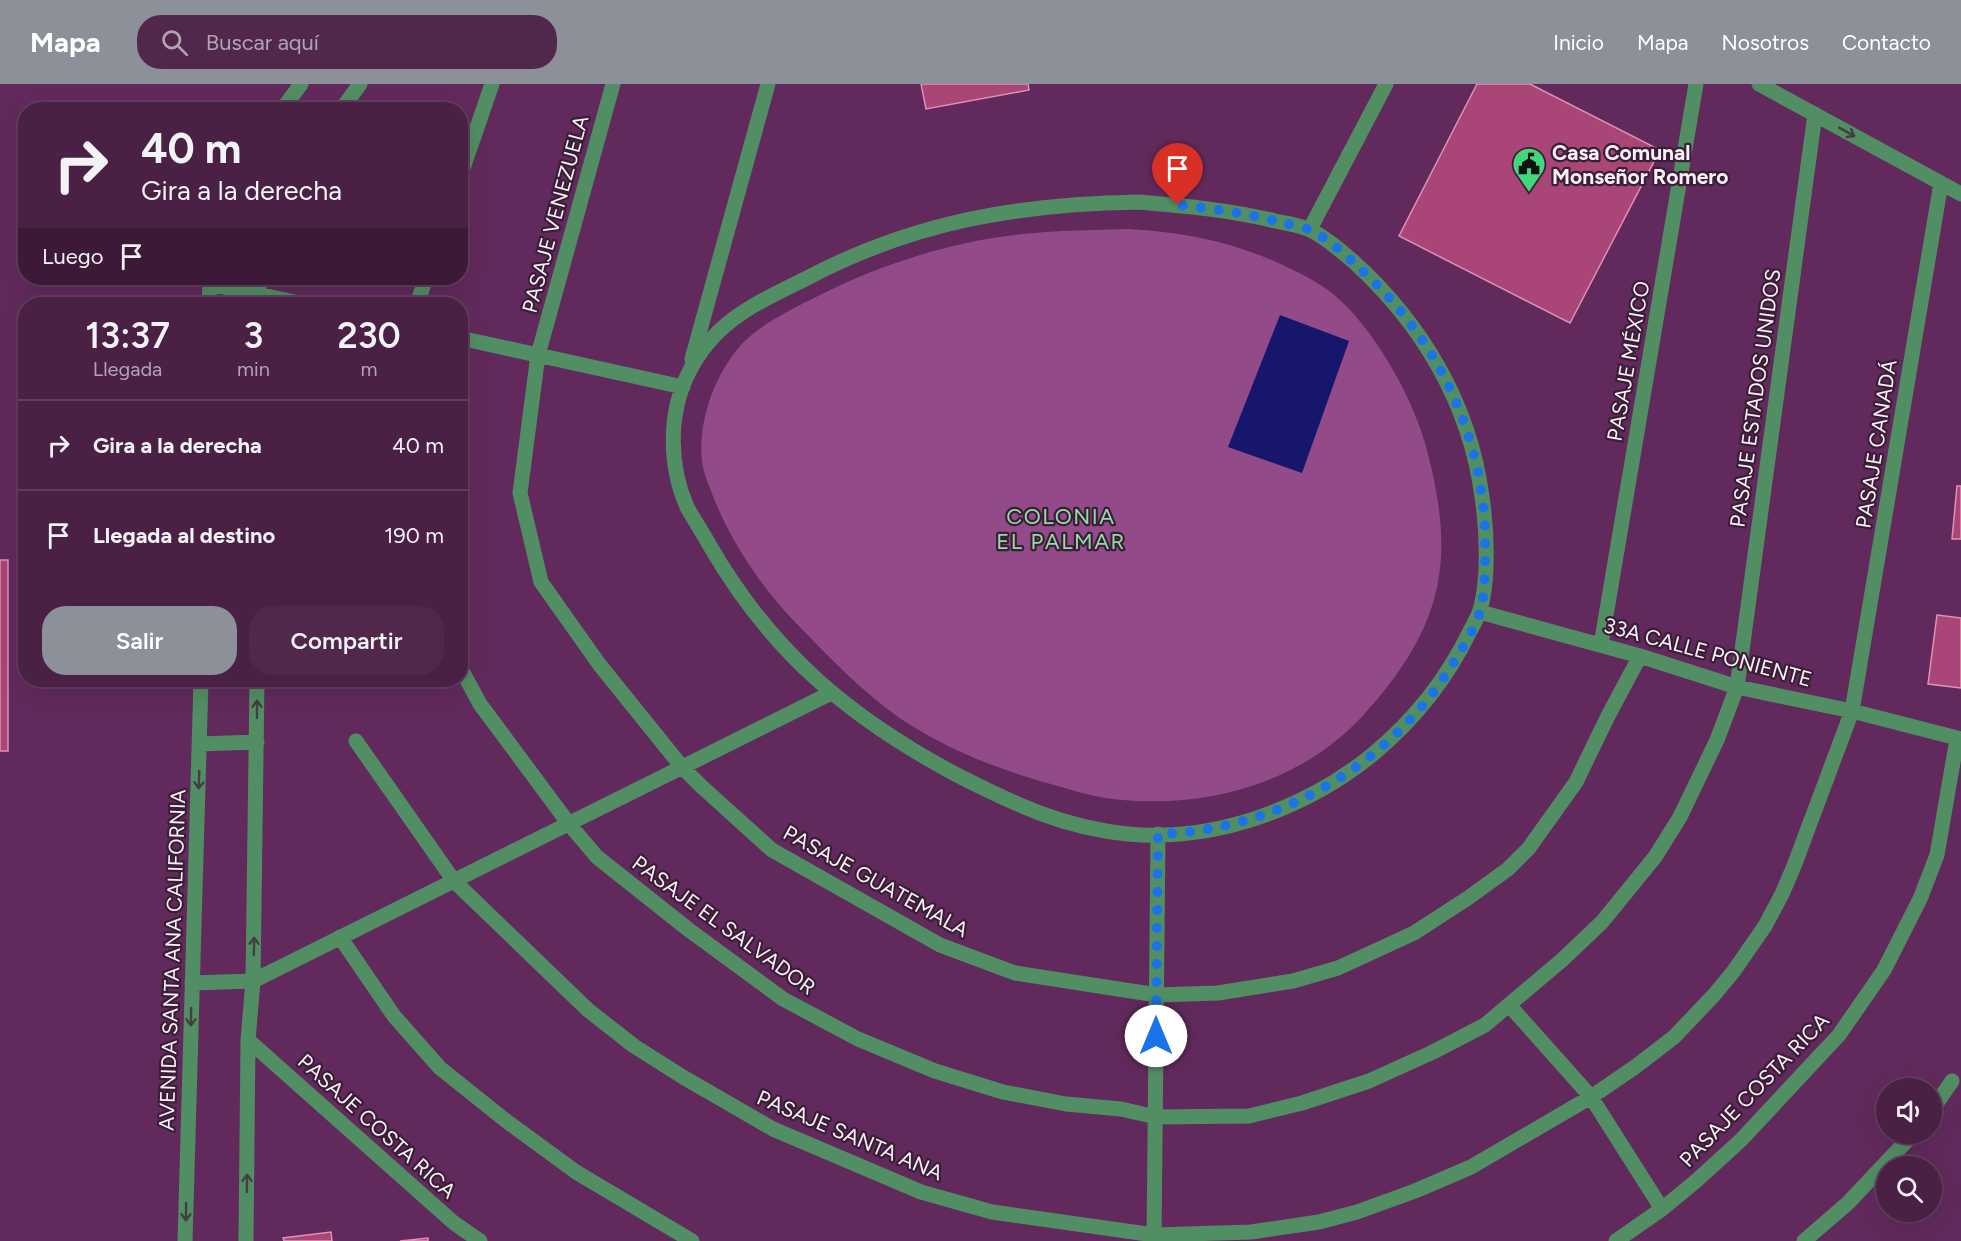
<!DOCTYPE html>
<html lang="es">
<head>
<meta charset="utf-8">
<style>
  :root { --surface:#4a2045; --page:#51284c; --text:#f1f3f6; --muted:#b2a3b3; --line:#613e5e; --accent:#8c9099 }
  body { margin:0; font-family:Figtree,sans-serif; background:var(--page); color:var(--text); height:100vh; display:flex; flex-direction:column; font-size:22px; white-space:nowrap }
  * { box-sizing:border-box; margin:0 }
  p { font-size:20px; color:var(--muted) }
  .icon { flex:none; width:33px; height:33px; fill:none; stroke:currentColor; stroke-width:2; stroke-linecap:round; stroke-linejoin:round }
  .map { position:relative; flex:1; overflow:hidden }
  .drawer { position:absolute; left:18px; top:213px; width:450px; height:390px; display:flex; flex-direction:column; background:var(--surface); border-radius:24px; box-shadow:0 6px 24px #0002,0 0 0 2px var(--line) }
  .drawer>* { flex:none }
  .guide { position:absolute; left:18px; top:18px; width:450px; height:183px; border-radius:24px; box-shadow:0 6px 24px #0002,0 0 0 2px var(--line); background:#4a2045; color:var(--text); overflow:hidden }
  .tools { position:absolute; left:1876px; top:994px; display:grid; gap:12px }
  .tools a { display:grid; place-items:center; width:66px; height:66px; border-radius:50%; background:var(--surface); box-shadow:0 6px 24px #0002,0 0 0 2px var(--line); font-size:30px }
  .pin { position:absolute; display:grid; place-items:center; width:51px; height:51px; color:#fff; margin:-62px -26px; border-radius:50% 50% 50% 0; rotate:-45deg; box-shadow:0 0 6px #0007 }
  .pin .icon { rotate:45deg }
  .me { position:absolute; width:66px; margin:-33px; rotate:0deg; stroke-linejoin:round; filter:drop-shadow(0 0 4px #0008) }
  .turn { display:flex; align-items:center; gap:21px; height:126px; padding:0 24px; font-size:27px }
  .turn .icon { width:78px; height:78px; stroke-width:2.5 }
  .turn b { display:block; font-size:42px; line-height:51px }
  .then { display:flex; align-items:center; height:57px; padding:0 24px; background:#0003; gap:12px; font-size:22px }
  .eta { display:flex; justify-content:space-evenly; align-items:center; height:102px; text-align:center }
  .eta b { font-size:36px; font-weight:600; line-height:42px }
  .action { display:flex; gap:12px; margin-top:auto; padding:12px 24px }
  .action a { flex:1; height:69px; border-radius:24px; background:var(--accent); color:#fff; font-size:24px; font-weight:600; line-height:69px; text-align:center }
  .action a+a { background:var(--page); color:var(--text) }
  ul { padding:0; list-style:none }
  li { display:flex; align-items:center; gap:18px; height:90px; padding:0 24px; border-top:2px solid var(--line) }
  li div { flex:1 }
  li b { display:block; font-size:22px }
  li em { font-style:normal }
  header { display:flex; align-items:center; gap:36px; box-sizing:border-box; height:84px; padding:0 30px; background:var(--accent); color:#fff }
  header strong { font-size:28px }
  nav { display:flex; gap:33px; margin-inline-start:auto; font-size:21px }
  .search { width:420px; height:54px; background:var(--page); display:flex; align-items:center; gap:15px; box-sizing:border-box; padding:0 21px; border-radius:24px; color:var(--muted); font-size:22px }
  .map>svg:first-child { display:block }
  .green { fill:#924a89 }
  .water { fill:#16166c }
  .building { fill:#a94577; stroke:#e090b4; stroke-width:1.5 }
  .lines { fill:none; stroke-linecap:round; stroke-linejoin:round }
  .minor { stroke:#528e63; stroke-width:15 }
  .oneway { stroke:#404043 }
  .route { stroke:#1a73e8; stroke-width:10; stroke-dasharray:0 18 }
  .labels { text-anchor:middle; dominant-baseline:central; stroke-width:4.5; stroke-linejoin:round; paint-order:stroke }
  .poi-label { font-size:21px; font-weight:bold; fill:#fceefa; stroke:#391f35; text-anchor:start }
  .street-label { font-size:21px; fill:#fceefa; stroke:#391f35 }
  .neighbourhood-label { font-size:22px; letter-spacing:1.5px; fill:#95daa7; stroke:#391f35 }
</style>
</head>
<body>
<header>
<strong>Mapa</strong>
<div class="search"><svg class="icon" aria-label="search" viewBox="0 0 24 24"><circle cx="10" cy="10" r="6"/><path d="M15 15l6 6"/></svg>Buscar aquí</div>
<nav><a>Inicio</a><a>Mapa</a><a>Nosotros</a><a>Contacto</a></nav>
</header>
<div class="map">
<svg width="1961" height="1157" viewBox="0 0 1961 1157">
  <rect width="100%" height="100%" fill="#622a5c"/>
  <!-- green -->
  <path class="green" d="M1129,145C1186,148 1238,159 1289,184C1304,191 1321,200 1333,210C1373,243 1411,310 1425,359C1456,472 1446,538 1367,627C1304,699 1206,726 1113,715C1089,712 1066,704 1043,698C992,683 945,664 901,635C861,607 828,572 794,537C759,500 729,455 711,407C707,397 703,387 702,377C698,336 714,293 740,262C760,240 792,225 818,212C889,176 967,153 1046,148C1074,146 1102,146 1129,145Z"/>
  <!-- water -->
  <path class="water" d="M1280,231L1349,257L1302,389L1228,363Z"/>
  <!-- building -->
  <path class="building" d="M921,0H1028L1029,6L926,25Z
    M1477,0H1530L1660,66L1570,239L1399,152Z
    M1957,402H1961V455H1952Z
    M0,476H8V667H0Z
    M1937,531L1961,534V604L1928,600Z
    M331,1148L332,1157H284L283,1154Z
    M428,1154V1157H400Z"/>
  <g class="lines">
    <!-- minor -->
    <path class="minor" d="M613,0L538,271L520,409L541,498L599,580L682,683L701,702L772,766L940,861L1015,889L1157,911L1218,909L1293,897L1338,884L1414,849L1468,814L1508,785L1529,764L1576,698L1608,632L1640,572
      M1759,0L1961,110
      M282,26L301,0
      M341,26L360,0
      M460,93L492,0
      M1139,118C1185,122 1230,126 1275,137C1285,139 1298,141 1308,145C1324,152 1341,167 1354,178C1422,240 1470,320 1482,413C1487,445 1489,495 1480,526C1479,530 1472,544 1470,547C1447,595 1413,637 1372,671C1305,725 1215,758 1128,750C1064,744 1014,720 957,691C850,634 772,569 710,462C703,449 694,436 687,423C669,382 668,331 688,290C715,235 758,219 809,193C916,137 1020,120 1139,118Z
      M1310,145L1386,0
      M209,200L304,220
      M209,220L210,194
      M258,220L260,194
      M417,220L426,194
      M460,254L683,303
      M692,275L768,0
      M1480,528L1640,572L1737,603L1852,627L1961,655
      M1601,561L1696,0
      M460,583L480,620L569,740L597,773L689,846L783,915L858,955L935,987L1003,1008L1066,1020L1121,1025L1156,1033L1249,1032L1302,1019L1369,997L1433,968L1485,941L1562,876L1602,838L1655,773L1680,733L1717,656L1737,603L1815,30
      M356,657L454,797L588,926L634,962L683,993L773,1045L921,1108L992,1128L1154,1151L1251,1148L1319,1138L1357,1128L1415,1107L1471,1083L1591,1013L1635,983L1674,953L1714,911L1733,888L1765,842L1782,810L1794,782L1852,627L1941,99
      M200,660L257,658
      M340,853L394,932L440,984L505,1036L576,1088L692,1157
      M192,899L253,897L831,609
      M1510,922L1591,1013L1662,1125
      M248,956L454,1139L480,1157
      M1932,1026L1952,997
      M185,1157L201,596
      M246,1157L248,956L253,897L257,596
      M1154,1157L1158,750
      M1616,1157L1662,1125L1696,1097L1741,1056L1839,951L1884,886L1920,815L1937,771L1957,655
      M1804,1157L1848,1119L1913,1050"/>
  </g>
  <!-- one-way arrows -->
  <defs><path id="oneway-shaft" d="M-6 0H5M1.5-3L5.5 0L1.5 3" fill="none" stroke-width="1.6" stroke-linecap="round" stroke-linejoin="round" transform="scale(1.5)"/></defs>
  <g class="oneway">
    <use href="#oneway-shaft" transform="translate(1847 48) rotate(29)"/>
    <use href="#oneway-shaft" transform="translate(257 625) rotate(-90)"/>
    <use href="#oneway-shaft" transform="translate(199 696) rotate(92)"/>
    <use href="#oneway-shaft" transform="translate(254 862) rotate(-89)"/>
    <use href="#oneway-shaft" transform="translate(191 933) rotate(91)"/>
    <use href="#oneway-shaft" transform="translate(247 1099) rotate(-89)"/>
    <use href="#oneway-shaft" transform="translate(186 1128) rotate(91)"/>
  </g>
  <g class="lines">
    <!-- route -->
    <path class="route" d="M1156,952L1158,750C1277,747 1389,682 1452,581C1462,565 1474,546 1480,528C1485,509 1485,487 1485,468C1488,359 1439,254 1357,182C1344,169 1327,154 1310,146C1301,142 1290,141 1281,138C1247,130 1212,124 1178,121"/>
  </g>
  <!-- icons -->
  <defs>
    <g id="civic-pin" transform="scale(1.725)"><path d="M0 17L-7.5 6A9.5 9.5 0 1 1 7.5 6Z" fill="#43d77b" stroke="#391f35"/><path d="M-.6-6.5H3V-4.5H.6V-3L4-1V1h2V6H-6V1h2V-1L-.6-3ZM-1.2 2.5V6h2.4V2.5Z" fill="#111"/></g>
  </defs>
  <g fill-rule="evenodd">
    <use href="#civic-pin" x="1529" y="80"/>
  </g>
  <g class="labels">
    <!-- poi labels -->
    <g class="poi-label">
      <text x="1552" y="68">Casa Comunal<tspan x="1552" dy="24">Monseñor Romero</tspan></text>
    </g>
    <!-- street labels -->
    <g class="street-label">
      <text transform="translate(555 130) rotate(-75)">PASAJE VENEZUELA</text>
      <text transform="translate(1628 277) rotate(-80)">PASAJE MÉXICO</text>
      <text transform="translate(1755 314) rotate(-82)">PASAJE ESTADOS UNIDOS</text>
      <text transform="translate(1876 360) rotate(-81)">PASAJE CANADÁ</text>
      <text transform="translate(1708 568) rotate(15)">33A CALLE PONIENTE</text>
      <text transform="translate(876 797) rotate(29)">PASAJE GUATEMALA</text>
      <text transform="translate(724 841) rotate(36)">PASAJE EL SALVADOR</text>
      <text transform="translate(172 876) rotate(-88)">AVENIDA SANTA ANA CALIFORNIA</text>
      <text transform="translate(1754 1006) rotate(-46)">PASAJE COSTA RICA</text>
      <text transform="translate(377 1042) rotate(42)">PASAJE COSTA RICA</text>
      <text transform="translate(850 1051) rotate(23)">PASAJE SANTA ANA</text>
    </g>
    <!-- neighbourhood labels -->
    <g class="neighbourhood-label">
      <text x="1061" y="432">COLONIA<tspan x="1061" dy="25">EL PALMAR</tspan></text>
    </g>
  </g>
</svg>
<div class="tools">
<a><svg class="icon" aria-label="sound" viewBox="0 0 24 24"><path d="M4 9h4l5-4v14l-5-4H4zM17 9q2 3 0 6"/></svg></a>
<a><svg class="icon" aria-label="search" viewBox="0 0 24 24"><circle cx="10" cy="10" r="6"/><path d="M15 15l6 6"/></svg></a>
</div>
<div class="pin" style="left:1178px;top:121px;background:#d93025"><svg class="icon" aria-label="arrive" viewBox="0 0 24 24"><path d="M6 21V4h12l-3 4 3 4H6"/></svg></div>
<svg class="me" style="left:1156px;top:952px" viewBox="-20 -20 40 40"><circle r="19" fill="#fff"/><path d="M0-13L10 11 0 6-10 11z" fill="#1a73e8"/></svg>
<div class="guide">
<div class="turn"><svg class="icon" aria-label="right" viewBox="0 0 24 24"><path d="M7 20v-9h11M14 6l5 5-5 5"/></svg><div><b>40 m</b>Gira a la derecha</div></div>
<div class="then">Luego<svg class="icon" aria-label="arrive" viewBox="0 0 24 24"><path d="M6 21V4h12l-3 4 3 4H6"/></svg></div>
</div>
<section class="drawer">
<div class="eta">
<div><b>13:37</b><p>Llegada</p></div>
<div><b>3</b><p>min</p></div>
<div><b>230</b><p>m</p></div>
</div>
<ul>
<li><svg class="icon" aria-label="right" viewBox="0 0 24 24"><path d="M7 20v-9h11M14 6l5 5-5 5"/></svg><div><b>Gira a la derecha</b></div><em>40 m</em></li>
<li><svg class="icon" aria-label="arrive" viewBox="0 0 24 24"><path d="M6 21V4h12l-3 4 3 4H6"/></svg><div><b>Llegada al destino</b></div><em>190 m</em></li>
</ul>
<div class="action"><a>Salir</a><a>Compartir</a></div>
</section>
</div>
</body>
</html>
